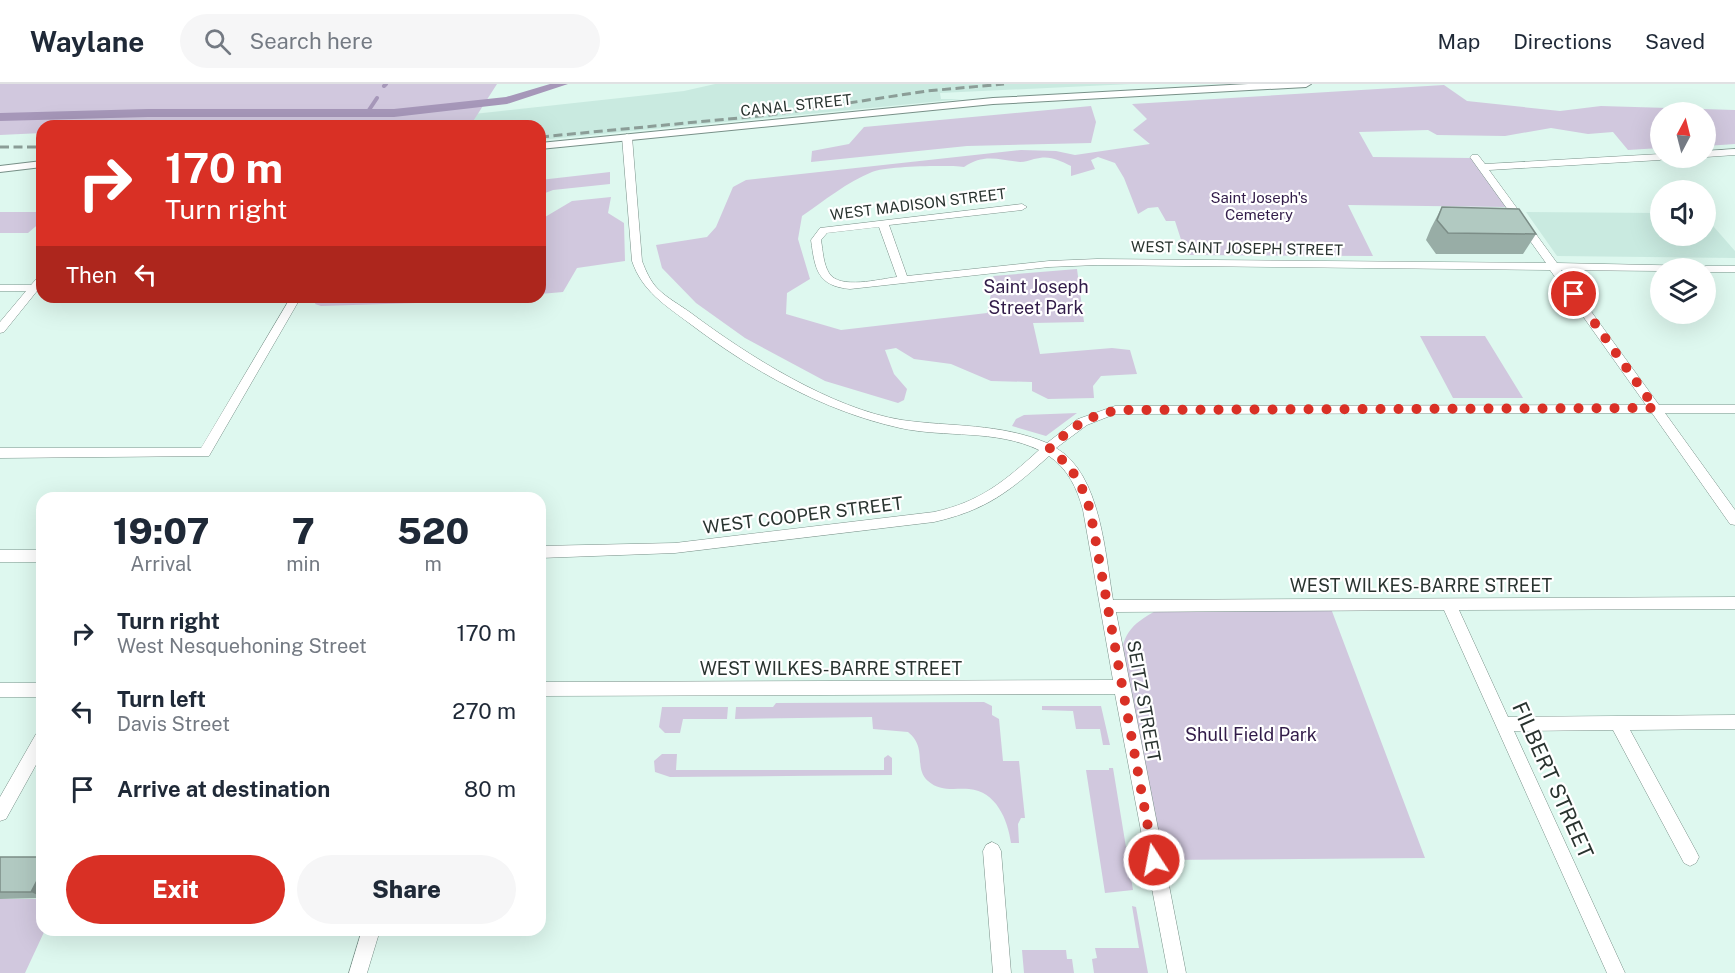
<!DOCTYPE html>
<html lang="en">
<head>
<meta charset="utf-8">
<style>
  :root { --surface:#fff; --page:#f6f6f7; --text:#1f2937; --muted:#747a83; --line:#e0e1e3; --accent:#d93025 }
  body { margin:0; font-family:"Public Sans",sans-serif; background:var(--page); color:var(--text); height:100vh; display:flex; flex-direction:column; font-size:22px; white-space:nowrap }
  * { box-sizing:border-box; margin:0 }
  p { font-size:20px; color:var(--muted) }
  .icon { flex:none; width:33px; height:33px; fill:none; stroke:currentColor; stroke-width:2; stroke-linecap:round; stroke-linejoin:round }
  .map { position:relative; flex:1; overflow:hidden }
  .panel { position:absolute; left:36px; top:408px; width:510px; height:444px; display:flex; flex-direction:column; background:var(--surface); border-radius:18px; box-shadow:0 6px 24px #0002 }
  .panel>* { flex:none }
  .banner { position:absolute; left:36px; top:36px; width:510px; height:183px; border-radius:18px; box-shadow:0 6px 24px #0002; background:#d93025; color:#fff; overflow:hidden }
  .needle { width:39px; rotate:7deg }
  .controls { position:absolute; left:1650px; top:18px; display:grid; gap:12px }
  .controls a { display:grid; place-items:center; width:66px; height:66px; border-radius:50%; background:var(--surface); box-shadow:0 6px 24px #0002; font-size:30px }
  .pin { position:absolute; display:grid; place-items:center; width:51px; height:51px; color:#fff; margin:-26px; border:3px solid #fff; border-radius:50%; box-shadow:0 2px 6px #0007 }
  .me { position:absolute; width:66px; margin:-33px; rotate:349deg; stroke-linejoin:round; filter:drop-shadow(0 0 4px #0008) }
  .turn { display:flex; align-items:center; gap:21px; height:126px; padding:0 30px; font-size:27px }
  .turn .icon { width:78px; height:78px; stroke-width:2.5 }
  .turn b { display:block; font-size:42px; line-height:51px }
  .then { display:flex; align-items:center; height:57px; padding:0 30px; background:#0003; gap:12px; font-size:22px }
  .eta { display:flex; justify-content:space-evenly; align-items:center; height:102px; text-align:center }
  .eta b { font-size:36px; font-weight:800; line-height:42px }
  .action { display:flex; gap:12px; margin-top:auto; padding:12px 30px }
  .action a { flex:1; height:69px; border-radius:36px; background:var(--accent); color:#fff; font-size:24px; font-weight:800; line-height:69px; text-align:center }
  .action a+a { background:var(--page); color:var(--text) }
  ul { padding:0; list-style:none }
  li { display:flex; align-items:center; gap:18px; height:78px; padding:0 30px }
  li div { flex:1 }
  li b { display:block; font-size:22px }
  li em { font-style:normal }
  header { display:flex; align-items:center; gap:36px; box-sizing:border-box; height:84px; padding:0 30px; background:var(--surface); border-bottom:2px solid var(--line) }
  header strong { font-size:28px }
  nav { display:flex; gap:33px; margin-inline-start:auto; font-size:21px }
  .search { width:420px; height:54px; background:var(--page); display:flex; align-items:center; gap:15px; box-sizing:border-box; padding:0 21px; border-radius:33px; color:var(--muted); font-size:22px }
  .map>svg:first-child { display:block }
  .built { fill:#c9eae0 }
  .green { fill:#d1c8de }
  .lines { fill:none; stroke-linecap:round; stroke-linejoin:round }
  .stream { stroke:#a697b9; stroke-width:4 }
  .canal { fill:#a697b9; fill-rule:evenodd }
  .minor-casing { stroke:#789088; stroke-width:1 }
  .tertiary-casing { stroke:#789088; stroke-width:2 }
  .minor { fill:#fff; fill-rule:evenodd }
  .tertiary { fill:#fff; fill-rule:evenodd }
  .rail { stroke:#8b9d97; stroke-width:3; stroke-dasharray:9 4.5; stroke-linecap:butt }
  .wall { fill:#98ada6 }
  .shaded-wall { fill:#7c8d87 }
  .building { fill:#b1c9c1; stroke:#7c8d87; stroke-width:1.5 }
  .route { stroke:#d93025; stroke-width:10; stroke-dasharray:0 18 }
  .labels { text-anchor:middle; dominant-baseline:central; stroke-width:4.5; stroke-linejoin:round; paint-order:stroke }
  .far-street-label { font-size:15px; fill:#29332f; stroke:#fff }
  .far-park-label { font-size:15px; fill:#321c49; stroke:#fff }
  .park-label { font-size:18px; fill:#321c49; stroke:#fff }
  .street-label { font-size:18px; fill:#29332f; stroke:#fff }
  .near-street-label { font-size:21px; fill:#29332f; stroke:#fff }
</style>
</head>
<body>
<header>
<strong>Waylane</strong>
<div class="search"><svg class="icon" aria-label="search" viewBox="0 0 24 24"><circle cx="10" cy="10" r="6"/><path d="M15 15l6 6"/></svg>Search here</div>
<nav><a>Map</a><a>Directions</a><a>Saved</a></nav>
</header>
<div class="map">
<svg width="1735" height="889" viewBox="0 0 1735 889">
  <rect width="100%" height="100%" fill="#def8ef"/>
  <!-- built -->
  <path class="built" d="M715,0H1131L940,9L941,15H962L540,56V42H469L474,30L684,7Z
    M1526,128L1660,129V152H1706V134L1735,167V174L1557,172Z"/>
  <!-- green -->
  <path class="green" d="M0,0H497L470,42H42V49L0,51Z
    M1444,1L1467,17L1560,27L1601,22L1735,26V60L1706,62V28H1660V64L1628,66L1613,48L1588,50L1551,44L1505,52L1437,51L1428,46L1359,48L1373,73L1471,74L1506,123L1348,121L1373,172L1186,171L1175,137H1166L1158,123L1148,124L1138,130L1124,94L1115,79L1098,73L1091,76L1095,85L1071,92V82C1057,75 1049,71 1034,75C1030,76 1025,78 1020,78C999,76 984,69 964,83C947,81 887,82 872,88C847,98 824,117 802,132L798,155L810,195L787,209L786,230L841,246L987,229L991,210H1001L993,192L1077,185L1084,238L1033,239L1040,270L1112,264L1130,266L1137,290L1101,292L1093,302L1094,314L1048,315L1032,307V298L991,297L951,280L914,275L896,264L885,266L894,290L907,305L904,316L898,319L825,297L745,254L696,219L662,184L656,161L707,153L716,143L733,103L746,96L1021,66L1056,67L1075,71L1150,60L1133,46L1147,35L1132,20Z
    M1091,22L1096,38L1091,59L967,62L811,78L812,67L849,60L864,43Z
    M610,88V100L553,106L540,111V96Z
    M611,113L608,129L624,139L625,177L577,184L563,208L540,210V136L572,117Z
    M0,128H42V137L28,149H0Z
    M318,213H517L481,217L321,222L315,220Z
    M1420,252H1485L1523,314H1453Z
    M1077,329L1046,352L1012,342L1016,335L1024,331Z
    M1164,522H1330L1425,774L1154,776L1118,582C1125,544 1131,541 1164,522Z
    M984,618L992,622V631L999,635L1003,677H1019L1025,734H1021L1018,740L1019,759H1011C1008,736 996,707 969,705C954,704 940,708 928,697C913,684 928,664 908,648L873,645L872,633L735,635L736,623H773L776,619Z
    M1042,622H1101L1110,661H1103L1100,645H1076L1073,627L1042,626Z
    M662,623H728L727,635H683L680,649H665L659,643Z
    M662,670H677L676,686H884V674L888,671L892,674V691L670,693L655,688L654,677Z
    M1109,684H1113L1133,806L1105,809L1086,686H1109Z
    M0,815H42V846H45L25,889H0Z
    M1132,822L1136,823L1148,889H1094L1092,875L1097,874L1095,864H1139Z
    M1022,866H1066L1067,875H1072L1074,889H1024Z"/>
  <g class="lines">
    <!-- stream -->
    <path class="stream" d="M384,2L386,0
      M367,29L377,14"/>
    <!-- canal -->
    <path class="canal" d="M550,0H568L507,20L394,33H148L0,37V29L148,25H394L506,13Z"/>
    <!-- minor casing -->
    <g class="minor-casing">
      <path id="minor" d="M627,50L632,53L642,177C646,187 650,197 658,205C667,214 680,221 691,229C747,271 832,325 902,336C951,343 1000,339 1047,359L1078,335L1115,322L1646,321L1550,186L1097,181L1049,183L850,205C817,202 815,185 811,156L820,144L1022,120L1027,123L1022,126L889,141L907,192L1049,177L1097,175L1546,179L1470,73L1472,71H1478L1485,80L1660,70V74H1664L1660,76L1489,86L1557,179L1700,182L1701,184H1660V187L1561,186L1659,321H1735V329H1665L1735,426V441L1730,440L1652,329L1115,330L1087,341L1056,364C1101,390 1105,470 1113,516L1735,513V525L1459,526L1508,633L1735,631V645L1630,646L1696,767L1699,773L1696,779L1690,782L1684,779L1613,646L1514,647L1625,889H1607L1444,526L1116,528L1186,889H1168L1115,610L540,612V598L1113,596L1083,426C1077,404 1068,385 1049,372C1010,407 987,426 934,438L675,469L540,474V462L675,459L934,428C980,418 1005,397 1039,366C995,345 946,354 900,344C823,327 751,286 689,239C665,221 642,207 632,177L622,53ZM879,143L897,193C880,195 839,206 829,189C823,179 823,167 821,156L827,149Z
        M1735,65V71L1706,73V67Z
        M1706,182H1735V188H1706V184H1701Z
        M42,192V207H37L4,248L0,249V238L26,207H0V201H31L38,193Z
        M291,213H301L209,372L0,374V364H201Z
        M0,466H42V478H0Z
        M0,599H42V613H0Z
        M42,648V670L6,735L0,737V713L36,650Z
        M992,758L998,761L1001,767L1011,889H993L983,767L986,761Z
        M362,846H380L367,889H349Z"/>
    </g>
    <!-- tertiary casing -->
    <g class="tertiary-casing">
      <path id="tertiary" d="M1248,0H1311L1306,3L993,20L540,65V59L993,14Z
        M42,77V83L0,88V82Z"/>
    </g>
    <!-- minor -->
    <use href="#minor" class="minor"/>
    <!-- tertiary -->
    <use href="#tertiary" class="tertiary"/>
    <!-- rail -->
    <path class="rail" d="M540,53L770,31L927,7L1004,0
      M0,63H42"/>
  </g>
  <!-- wall -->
  <path class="wall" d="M1442,123L1536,150L1523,170H1436L1426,156L1431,144Z
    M0,773H42V814L0,815Z"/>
  <!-- shaded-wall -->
  <path class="shaded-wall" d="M42,787V813L31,808Z"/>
  <!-- building -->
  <path class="building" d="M1442,123L1519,125L1536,150L1448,149L1437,136Z
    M0,773H42V787L31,808H0Z"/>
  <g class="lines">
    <!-- route -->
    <path class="route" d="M1154,776L1090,426C1082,400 1072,381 1049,365C1071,344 1090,329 1122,326L1655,324L1574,210"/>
  </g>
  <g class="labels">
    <!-- far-street labels -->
    <g class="far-street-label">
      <text transform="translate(796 21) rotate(-6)">CANAL STREET</text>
      <text transform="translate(918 120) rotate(-7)">WEST MADISON STREET</text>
      <text transform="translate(1237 164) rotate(1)">WEST SAINT JOSEPH STREET</text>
    </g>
    <!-- far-park labels -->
    <g class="far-park-label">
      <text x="1259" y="113">Saint Joseph's<tspan x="1259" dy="17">Cemetery</tspan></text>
    </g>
    <!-- park labels -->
    <g class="park-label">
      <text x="1036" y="202">Saint Joseph<tspan x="1036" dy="21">Street Park</tspan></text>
      <text x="1251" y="650">Shull Field Park</text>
    </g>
    <!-- street labels -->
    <g class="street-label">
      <text transform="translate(803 431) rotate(-7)">WEST COOPER STREET</text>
      <text x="1421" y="501">WEST WILKES-BARRE STREET</text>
      <text x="831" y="584">WEST WILKES-BARRE STREET</text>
      <text transform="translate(1144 617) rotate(80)">SEITZ STREET</text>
    </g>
    <!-- near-street labels -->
    <g class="near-street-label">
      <text transform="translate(1553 696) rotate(66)">FILBERT STREET</text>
    </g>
  </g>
</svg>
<div class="controls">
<a><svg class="needle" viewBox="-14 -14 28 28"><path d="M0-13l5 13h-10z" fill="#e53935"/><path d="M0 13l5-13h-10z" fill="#747a83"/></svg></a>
<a><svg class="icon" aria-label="sound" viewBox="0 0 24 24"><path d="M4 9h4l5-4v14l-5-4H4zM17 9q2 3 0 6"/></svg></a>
<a><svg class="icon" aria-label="layers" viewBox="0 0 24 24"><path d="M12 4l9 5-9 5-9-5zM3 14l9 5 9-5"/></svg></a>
</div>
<div class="pin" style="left:1574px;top:210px;background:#d93025"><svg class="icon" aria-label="arrive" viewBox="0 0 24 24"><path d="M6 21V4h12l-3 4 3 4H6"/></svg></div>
<svg class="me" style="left:1154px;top:776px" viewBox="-20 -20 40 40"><circle r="17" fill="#d93025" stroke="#fff" stroke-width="3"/><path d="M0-11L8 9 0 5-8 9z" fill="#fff"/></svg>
<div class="banner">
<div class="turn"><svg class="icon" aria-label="right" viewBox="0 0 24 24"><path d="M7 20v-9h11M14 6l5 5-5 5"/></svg><div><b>170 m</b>Turn right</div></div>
<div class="then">Then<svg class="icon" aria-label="left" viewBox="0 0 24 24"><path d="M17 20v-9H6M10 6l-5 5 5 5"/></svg></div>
</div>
<section class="panel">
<div class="eta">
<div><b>19:07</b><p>Arrival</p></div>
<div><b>7</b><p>min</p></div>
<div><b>520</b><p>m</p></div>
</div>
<ul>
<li><svg class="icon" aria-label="right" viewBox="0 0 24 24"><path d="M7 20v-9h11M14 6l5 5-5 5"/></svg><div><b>Turn right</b><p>West Nesquehoning Street</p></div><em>170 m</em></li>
<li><svg class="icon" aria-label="left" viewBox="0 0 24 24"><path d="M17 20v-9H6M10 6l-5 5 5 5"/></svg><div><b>Turn left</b><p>Davis Street</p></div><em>270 m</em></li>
<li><svg class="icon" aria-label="arrive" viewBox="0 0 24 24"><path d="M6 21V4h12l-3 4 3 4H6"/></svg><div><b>Arrive at destination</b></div><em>80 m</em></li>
</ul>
<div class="action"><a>Exit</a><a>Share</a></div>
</section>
</div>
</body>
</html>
